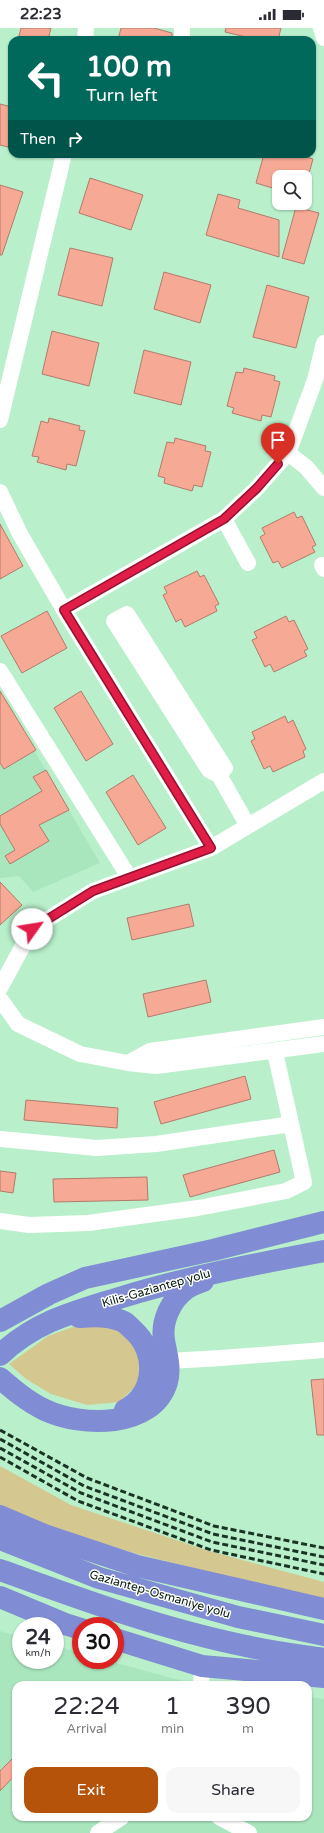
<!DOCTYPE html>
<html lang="en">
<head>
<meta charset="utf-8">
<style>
  :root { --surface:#fff; --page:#f7f7f7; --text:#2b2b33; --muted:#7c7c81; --accent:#b45309 }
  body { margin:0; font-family:"Varela Round",sans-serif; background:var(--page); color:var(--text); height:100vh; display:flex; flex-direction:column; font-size:15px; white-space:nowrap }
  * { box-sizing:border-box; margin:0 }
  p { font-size:13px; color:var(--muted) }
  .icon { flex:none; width:22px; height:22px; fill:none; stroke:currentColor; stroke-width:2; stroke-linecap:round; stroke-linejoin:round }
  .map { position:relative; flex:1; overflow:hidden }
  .details { position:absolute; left:12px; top:1653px; width:300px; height:140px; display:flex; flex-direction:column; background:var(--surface); border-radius:12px; box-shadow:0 1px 3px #0004 }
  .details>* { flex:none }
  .banner { position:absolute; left:8px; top:8px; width:308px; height:122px; border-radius:12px; box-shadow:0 1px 3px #0004; background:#00695c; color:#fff; overflow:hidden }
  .tools { position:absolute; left:272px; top:142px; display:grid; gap:8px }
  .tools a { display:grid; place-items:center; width:40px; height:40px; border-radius:8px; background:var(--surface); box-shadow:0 1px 3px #0004; font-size:20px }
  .speed { position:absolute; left:12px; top:1589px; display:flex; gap:8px; font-size:20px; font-weight:700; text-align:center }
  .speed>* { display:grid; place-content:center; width:52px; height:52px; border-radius:50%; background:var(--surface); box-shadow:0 1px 3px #0004; line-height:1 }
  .speed small { font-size:10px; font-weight:400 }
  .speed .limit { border:6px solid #d22; background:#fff; color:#111 }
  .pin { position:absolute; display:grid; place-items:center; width:34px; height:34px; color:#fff; margin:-41px -17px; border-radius:50% 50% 50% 0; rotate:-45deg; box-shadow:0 0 4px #0007 }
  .pin .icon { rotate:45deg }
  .me { position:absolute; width:44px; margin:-22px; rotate:58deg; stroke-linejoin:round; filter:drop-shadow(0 0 3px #0008) }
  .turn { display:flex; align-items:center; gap:14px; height:84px; padding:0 12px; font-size:18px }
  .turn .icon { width:52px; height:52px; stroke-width:2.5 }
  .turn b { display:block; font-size:28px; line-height:34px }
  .then { display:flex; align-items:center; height:38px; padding:0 12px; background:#0003; gap:8px; font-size:15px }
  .eta { display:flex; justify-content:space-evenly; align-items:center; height:68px; text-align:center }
  .eta b { font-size:24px; font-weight:600; line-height:28px }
  .cta { display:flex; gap:8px; margin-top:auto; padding:8px 12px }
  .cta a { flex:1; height:46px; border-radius:12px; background:var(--accent); color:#fff; font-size:16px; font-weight:600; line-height:46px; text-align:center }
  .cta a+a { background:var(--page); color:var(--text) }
  .status { display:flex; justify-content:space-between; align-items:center; height:28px; padding:0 20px; background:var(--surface); direction:ltr }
  .status svg { height:11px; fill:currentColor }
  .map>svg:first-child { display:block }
  .built { fill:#a9e6bd }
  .green { fill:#d5c790 }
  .building { fill:#f6a995; stroke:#b37a6b }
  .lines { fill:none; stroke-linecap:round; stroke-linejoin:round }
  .minor { stroke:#fff; stroke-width:16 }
  .highway { stroke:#808cd4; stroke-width:22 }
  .rail { stroke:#1a3324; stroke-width:3; stroke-dasharray:6 3; stroke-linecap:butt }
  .route-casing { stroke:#92132f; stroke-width:10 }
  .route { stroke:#e11d48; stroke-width:7 }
  .labels { text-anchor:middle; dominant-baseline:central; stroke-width:3; stroke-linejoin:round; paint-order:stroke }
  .street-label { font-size:12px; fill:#061b0f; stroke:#fff }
</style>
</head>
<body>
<div class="status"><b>22:23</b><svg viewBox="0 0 49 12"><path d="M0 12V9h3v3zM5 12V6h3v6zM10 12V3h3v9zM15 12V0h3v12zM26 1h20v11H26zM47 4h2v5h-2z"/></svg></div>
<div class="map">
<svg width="324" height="1805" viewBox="0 0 324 1805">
  <rect width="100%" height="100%" fill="#b9f0cb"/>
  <!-- built -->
  <path class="built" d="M0,664L100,835L33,864L19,848L0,850Z
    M0,1603L21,1609V1632H55V1618L81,1625V1632H105L198,1657H16V1789H308V1669L324,1671V1805H0Z"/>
  <!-- green -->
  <path class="green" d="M89,1293L119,1297L136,1315L141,1339L136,1358L119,1374L87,1377L51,1366L26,1351L9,1336L48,1308Z
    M0,1438L71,1477L209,1523L324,1554V1573L134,1525L53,1500L0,1479Z"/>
  <!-- building -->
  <path class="building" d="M21,0H51L48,12H18Z
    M121,0H154L172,5V12H118Z
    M226,0H281L278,12H259L225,4Z
    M0,76L12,79V120L0,117Z
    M264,126H297L313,131L308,149H279V162L256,155Z
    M90,150L143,167L131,202L79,185Z
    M0,157L23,164L2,227H0Z
    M218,166L240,172L238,180L279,192V229L206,207Z
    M296,179L319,185L304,236L282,230Z
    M70,220L113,230L102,278L58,267Z
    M164,244L211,257L200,295L154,281Z
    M267,257L309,269L296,320L253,309Z
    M52,303L99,315L89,358L42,346Z
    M144,322L191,334L181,377L134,365Z
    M244,340L275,348L274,352L280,354L271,389L262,387L261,393L232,385L234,380L227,378L236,344L243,345Z
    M49,390L80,398L79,402L85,403L76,438L67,436L66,442L37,434L39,429L32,428L41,393L48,395Z
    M175,410L206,418L205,423L211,424L202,459L194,457L192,463L164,455L165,450L158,448L167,414L174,415Z
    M294,484L297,490L302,488L316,517L312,519L315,524L282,540L278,533L273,535L260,509L265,506L262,500Z
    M0,496L23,538L0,551Z
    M197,543L200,549L204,547L219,576L215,578L217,583L185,599L181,591L176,594L163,567L167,565L164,559Z
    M47,583L67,620L22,645L1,608Z
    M286,588L289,594L294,592L308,621L304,623L307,628L274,644L270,636L265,639L252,612L257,610L254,604Z
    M0,663L36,722L4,741L0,735Z
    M81,663L113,716L86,733L54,680Z
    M285,688L288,695L293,692L306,721L303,723L305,729L273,744L270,738L264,741L251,713L255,711L252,704Z
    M46,742L69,782L39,797L49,813L10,836L5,828L15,822L0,796V788L42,763L33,749Z
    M133,747L166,800L138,817L106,764Z
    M0,854L22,877L0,897Z
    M189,876L194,898L132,912L127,890Z
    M206,952L211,974L148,989L143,966Z
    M245,1048L251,1071L161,1096L154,1074Z
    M26,1072L118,1080L117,1100L24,1092Z
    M274,1122L280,1144L190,1169L183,1147Z
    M0,1143L16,1145L13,1165L0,1163Z
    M147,1149L148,1172L54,1174L53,1151Z
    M324,1351V1407H317L311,1352Z
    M16,1727V1746L0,1763V1743Z"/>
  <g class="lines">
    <!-- minor -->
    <path class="minor" d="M182,0V12
      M321,0L324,10
      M85,12L86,0
      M0,392L64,126
      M288,425L306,439L324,460
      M0,464L20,506L64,582L211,820
      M224,491L248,535
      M322,537L324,541
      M64,582L224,491L257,460L288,425L315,352L324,315
      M0,643L129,849
      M219,747L225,740L127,586L114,593L209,742L219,747L248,798
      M0,960L32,901L93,863L211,820L324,753
      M0,971L18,996L80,1026L128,1035L156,1038L324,1016
      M128,1035L150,1023L324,999
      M0,1111L97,1120L156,1116L291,1096
      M0,1193L29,1197L88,1195L198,1180L286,1163L304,1154L275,1024
      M169,1333L221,1330L324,1322
      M201,1657L202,1638
      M219,1789L249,1805
      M98,1805L122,1789"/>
    <!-- highway -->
    <path class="highway" d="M79,1289C95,1288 109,1287 124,1294C127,1296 130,1299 133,1302C158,1324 156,1366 125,1382
      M0,1293L49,1266L85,1250L213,1222L324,1194
      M0,1327C36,1293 74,1284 119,1270C187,1249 255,1236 324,1223
      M0,1350C14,1362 28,1374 45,1382C81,1399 153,1401 167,1354C171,1339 166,1325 164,1312C161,1293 171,1272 186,1261C191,1257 197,1255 203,1253
      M0,1488L47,1508L137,1538L324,1581
      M0,1511L99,1550L238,1589L324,1607
      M0,1542C80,1571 162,1601 246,1618C272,1624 298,1627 324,1631
      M0,1569L65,1596L81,1601
      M115,1611L202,1638L324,1649"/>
    <!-- rail -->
    <path class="rail" d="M0,1402L87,1450L214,1498L324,1520
      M0,1411L84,1458L213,1506L324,1529
      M0,1420L81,1465L212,1514L324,1537
      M0,1429L78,1473L211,1522L324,1546"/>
  </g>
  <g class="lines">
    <!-- route casing -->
    <g class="route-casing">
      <path id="route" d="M32,901L93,863L211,820L64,582L224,491L257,460L278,436"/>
    </g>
    <!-- route -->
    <use href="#route" class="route"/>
  </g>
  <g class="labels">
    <!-- street labels -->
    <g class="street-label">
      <text transform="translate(156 1260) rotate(-16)">Kilis-Gaziantep yolu</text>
      <text transform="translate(160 1566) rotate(16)">Gaziantep-Osmaniye yolu</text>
    </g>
  </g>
</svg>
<div class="tools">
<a><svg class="icon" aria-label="search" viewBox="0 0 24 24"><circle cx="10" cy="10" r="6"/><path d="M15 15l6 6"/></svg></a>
</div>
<div class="speed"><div>24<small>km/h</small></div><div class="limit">30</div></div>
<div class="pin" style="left:278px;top:436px;background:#d93025"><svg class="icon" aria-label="arrive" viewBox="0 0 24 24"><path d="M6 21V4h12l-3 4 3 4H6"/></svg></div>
<svg class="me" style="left:32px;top:901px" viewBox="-20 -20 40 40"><circle r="19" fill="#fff"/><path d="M0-13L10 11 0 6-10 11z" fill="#e11d48"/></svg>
<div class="banner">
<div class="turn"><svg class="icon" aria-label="left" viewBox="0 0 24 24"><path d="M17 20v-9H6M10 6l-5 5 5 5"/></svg><div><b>100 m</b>Turn left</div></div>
<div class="then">Then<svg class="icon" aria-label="right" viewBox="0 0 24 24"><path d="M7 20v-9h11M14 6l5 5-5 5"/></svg></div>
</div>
<section class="details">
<div class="eta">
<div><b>22:24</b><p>Arrival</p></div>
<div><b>1</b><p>min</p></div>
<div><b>390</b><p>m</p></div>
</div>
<div class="cta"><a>Exit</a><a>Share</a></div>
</section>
</div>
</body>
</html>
